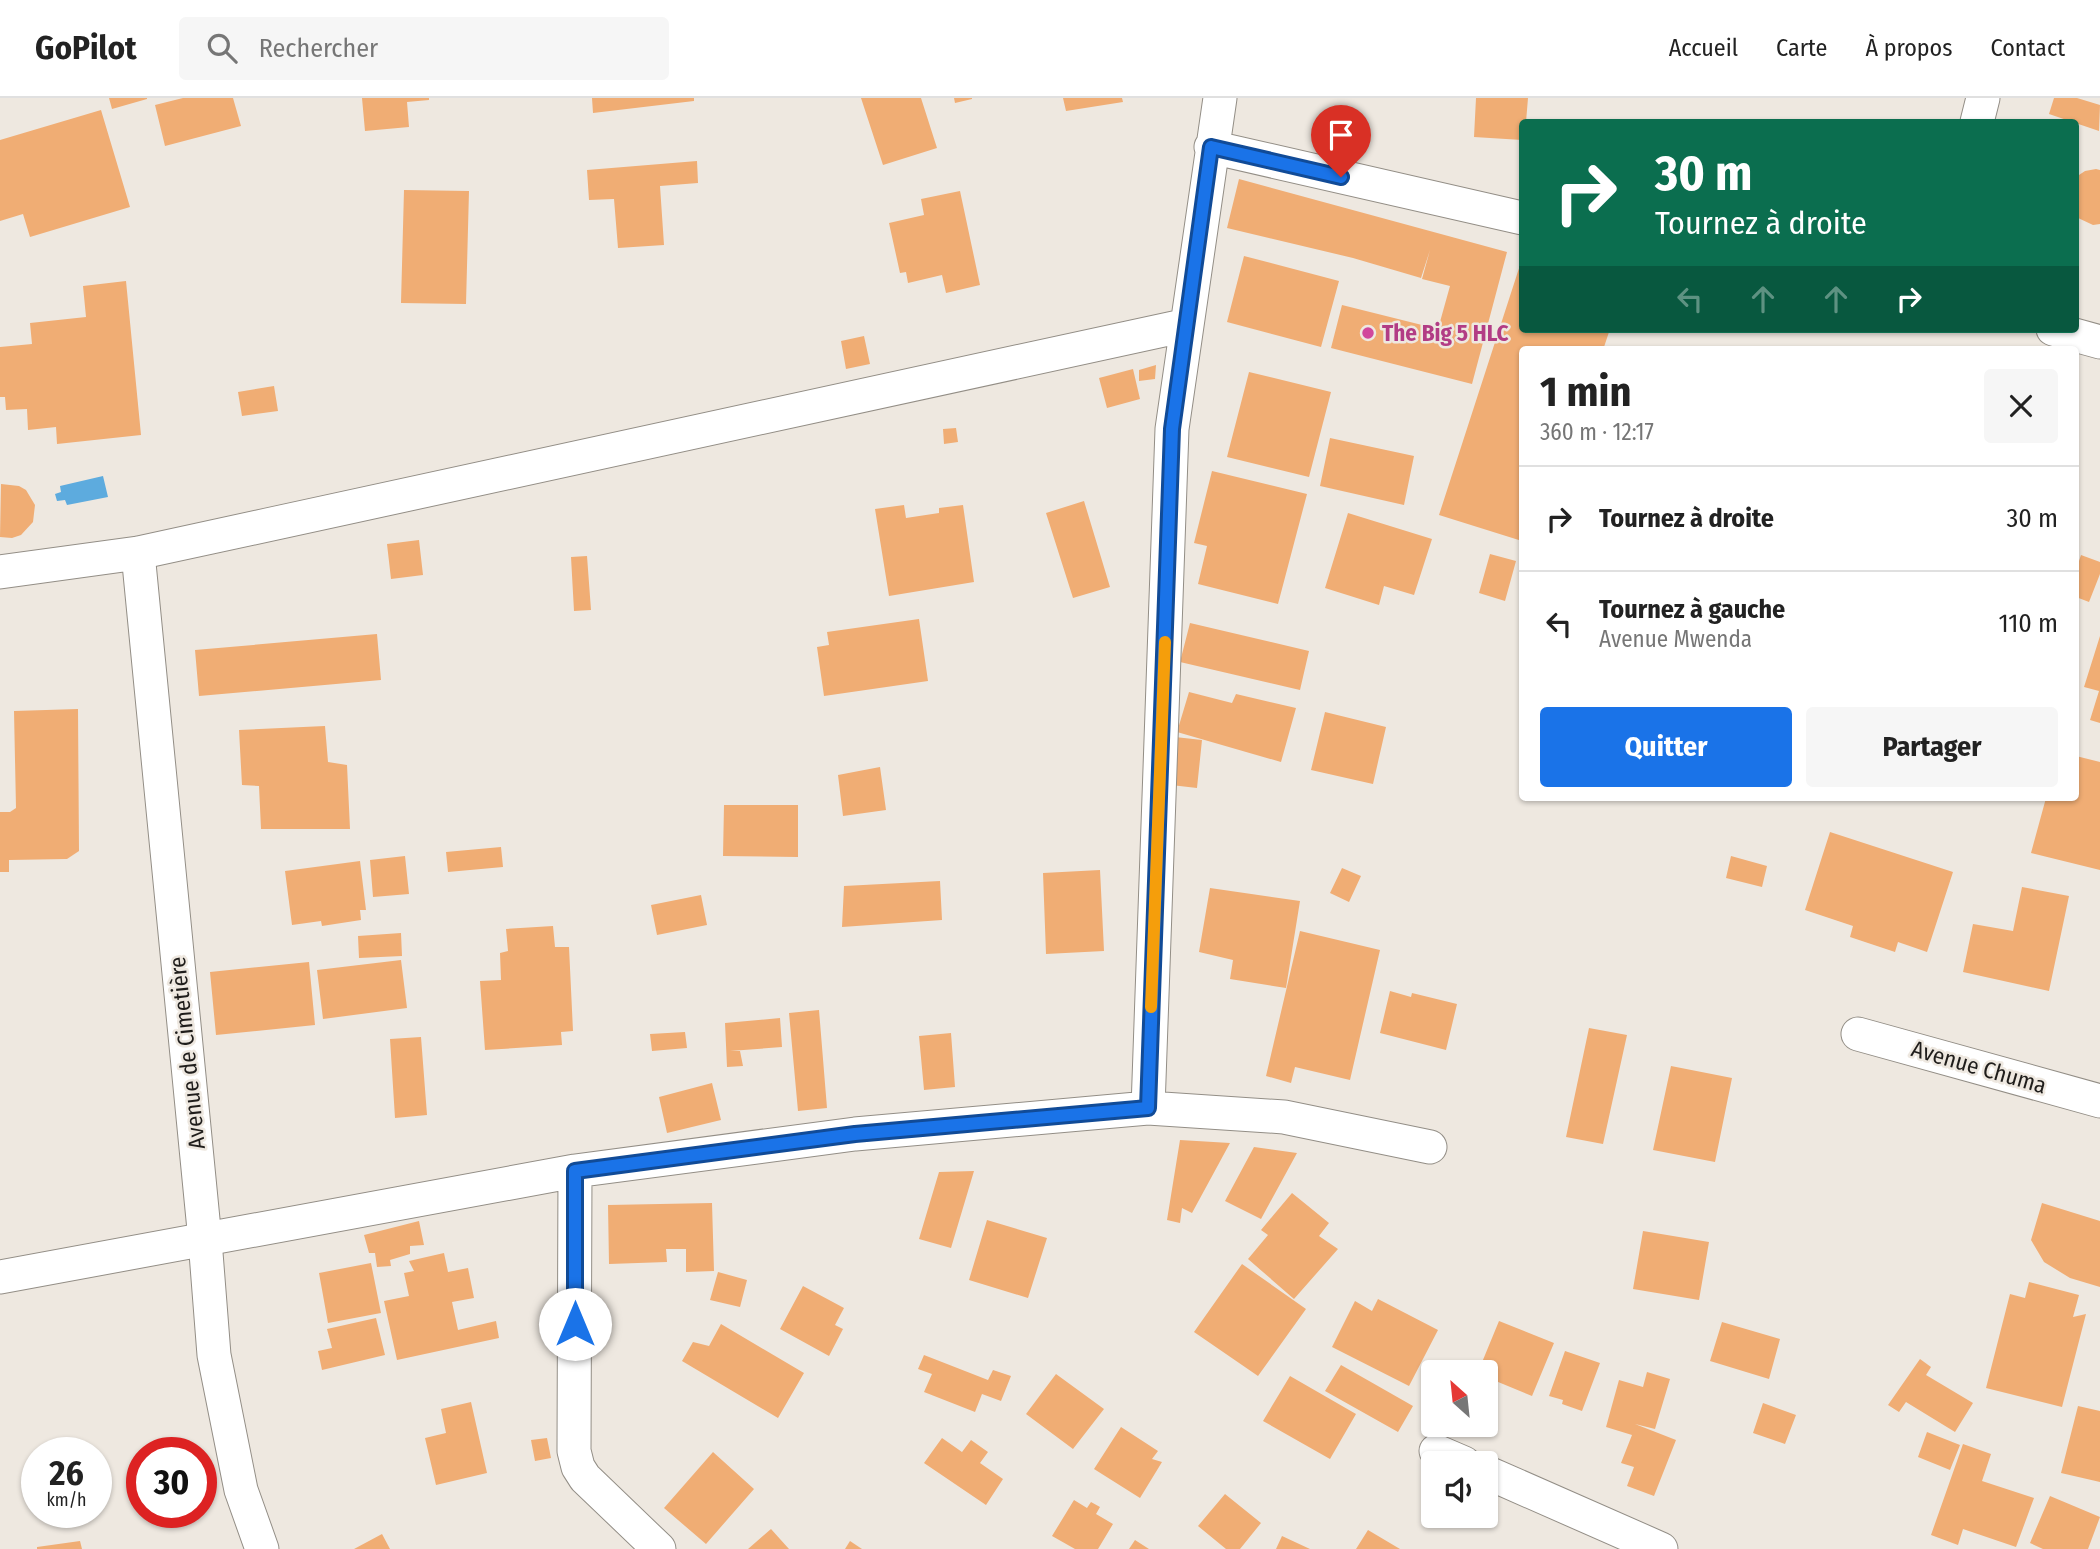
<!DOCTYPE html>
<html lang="fr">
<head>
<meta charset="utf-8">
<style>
  :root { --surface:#fff; --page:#f6f6f6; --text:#222; --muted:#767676; --line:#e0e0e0; --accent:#1a73e8 }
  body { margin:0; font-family:"Fira Sans Condensed",sans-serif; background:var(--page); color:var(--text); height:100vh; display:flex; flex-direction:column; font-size:26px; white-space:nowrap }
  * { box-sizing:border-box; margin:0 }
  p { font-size:23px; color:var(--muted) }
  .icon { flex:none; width:38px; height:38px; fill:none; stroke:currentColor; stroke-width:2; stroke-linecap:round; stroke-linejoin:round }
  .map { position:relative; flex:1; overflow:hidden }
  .side { position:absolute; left:1519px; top:248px; width:560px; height:455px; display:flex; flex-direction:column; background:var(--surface); border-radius:7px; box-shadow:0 2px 5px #0004 }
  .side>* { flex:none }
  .banner { position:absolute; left:1519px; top:21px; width:560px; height:214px; border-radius:7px; box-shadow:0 2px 5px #0004; background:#0b6e4f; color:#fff; overflow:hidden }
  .needle { width:46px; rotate:333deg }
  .fabs { position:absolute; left:1421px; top:1262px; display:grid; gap:14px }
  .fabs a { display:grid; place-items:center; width:77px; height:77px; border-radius:7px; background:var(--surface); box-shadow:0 2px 5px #0004; font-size:35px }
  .speed { position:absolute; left:21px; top:1339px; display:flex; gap:14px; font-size:35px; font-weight:700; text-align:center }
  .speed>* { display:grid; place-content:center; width:91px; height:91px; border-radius:50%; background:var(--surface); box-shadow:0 2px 5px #0004; line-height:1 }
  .speed small { font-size:18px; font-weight:400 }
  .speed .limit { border:10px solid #d22; background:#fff; color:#111 }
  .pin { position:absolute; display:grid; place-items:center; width:60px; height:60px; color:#fff; margin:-72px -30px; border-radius:50% 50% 50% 0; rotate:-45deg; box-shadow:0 0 7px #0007 }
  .pin .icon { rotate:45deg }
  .me { position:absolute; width:77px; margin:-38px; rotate:0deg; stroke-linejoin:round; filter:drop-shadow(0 0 5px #0008) }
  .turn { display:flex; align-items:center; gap:24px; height:147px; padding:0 21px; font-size:32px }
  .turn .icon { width:91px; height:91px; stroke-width:2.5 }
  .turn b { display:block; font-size:49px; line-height:60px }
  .lanes { display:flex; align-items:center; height:66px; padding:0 21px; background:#0003; justify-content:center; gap:35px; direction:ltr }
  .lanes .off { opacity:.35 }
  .round { display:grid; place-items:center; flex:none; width:74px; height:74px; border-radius:7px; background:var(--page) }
  .summary { display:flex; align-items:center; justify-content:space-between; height:119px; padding:0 21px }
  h1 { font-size:42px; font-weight:700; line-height:52px }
  .primary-button { display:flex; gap:14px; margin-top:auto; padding:14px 21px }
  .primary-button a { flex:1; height:80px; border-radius:7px; background:var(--accent); color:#fff; font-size:28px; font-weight:700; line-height:80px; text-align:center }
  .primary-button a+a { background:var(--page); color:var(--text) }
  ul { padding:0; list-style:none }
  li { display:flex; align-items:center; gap:21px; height:105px; padding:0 21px; border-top:2px solid var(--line) }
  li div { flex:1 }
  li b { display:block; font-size:26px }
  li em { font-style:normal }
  header { display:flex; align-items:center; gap:42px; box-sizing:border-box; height:98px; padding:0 35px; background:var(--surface); border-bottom:2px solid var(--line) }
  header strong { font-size:33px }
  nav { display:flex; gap:38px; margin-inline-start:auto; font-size:24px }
  .search { width:490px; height:63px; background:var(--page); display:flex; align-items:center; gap:18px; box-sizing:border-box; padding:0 24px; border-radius:7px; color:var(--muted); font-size:26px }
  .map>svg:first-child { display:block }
  .water { fill:#5dabde }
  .building { fill:#f0ad74 }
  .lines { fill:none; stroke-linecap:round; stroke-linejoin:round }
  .street-casing { stroke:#938e86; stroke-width:35 }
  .street { stroke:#fff; stroke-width:33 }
  .route-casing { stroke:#114b97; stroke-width:18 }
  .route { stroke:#1a73e8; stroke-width:12 }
  .slow { stroke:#f59e0b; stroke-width:12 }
  .hotel-dot { fill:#d1479c; stroke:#eee8e0; stroke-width:2.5 }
  .labels { text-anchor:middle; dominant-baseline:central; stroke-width:5; stroke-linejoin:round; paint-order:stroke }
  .hotel-label { font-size:23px; font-weight:bold; fill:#b23c85; stroke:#eee8e0; text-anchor:start }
  .street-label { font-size:23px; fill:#1f1d1b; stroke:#eee8e0 }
</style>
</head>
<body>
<header>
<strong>GoPilot</strong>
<div class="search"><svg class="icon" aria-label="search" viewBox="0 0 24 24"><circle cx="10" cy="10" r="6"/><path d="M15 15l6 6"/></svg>Rechercher</div>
<nav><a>Accueil</a><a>Carte</a><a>À propos</a><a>Contact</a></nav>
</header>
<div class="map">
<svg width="2100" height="1451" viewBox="0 0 2100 1451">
  <rect width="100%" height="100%" fill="#eee8e0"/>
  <!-- water -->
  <path class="water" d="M103,378L108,399L67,407L65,402L57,403L55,396L61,394L60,388Z"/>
  <!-- building -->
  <path class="building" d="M109,0H147V1L112,11Z
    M183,0H233L241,28L165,48L155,7Z
    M362,0H429V2L407,4L409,29L365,33Z
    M592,0H694V3L593,15Z
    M861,0H921L937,50L883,67Z
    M954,0H972V1L955,5Z
    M1063,0H1122L1123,4L1066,13Z
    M1476,0H1528L1526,24H1522V42L1474,39Z
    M2054,0H2077L2100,7L2099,33L2049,16Z
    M101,12L130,109L30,139L23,116L0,123V42Z
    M697,63L698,85L660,88L664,147L618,150L614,101L589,102L587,72Z
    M2096,71L2100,72V126L2093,127L2076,119V79L2085,73Z
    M1239,81L1507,154L1472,286L1331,250L1342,207L1438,231L1450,188L1422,181L1430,152L1421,180L1353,160L1227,130Z
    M404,92L469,93L466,206L401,205Z
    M960,93L980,187L946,195L942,177L908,185L906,174L900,175L889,125L924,117L921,101Z
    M1244,158L1339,183L1321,249L1227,224Z
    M1522,161V231H1610L1603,252H1522V443L1439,417Z
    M126,183L141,337L57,346L56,329L28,332L27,311L6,312L5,299H0V249L32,246L30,225L86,219L83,188Z
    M864,238L870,266L846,271L841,243Z
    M1156,267L1155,281L1139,283V272Z
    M1133,271L1140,301L1107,310L1099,280Z
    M1249,274L1331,294L1309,379L1227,359Z
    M274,288L278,313L242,318L238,294Z
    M956,330L958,344L944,346L943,331Z
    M1330,340L1414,358L1404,407L1320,388Z
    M1212,373L1307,396L1278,506L1198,486L1207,448L1194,445Z
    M1,386L19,388L26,392L35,407L33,424L21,437L12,440L0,439Z
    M1084,403L1110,489L1073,500L1046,415Z
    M904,407L906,420L939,415V410L963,407L974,484L889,498L875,411Z
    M1348,415L1432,441L1414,497L1384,488L1379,507L1325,490Z
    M419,442L423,477L391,481L387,446Z
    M1490,456L1516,463L1505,503L1479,495Z
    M2081,457L2100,464V476L2089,504L2076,499V472Z
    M587,458L591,512L574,513L571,459Z
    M919,521L928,583L824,598L817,549L829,547L827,534Z
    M1190,525L1309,553L1300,592L1180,564Z
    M377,536L381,582L199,598L195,552Z
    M2100,538V625L2090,622L2099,593L2084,589Z
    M1189,594L1232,605L1236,596L1296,610L1281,664L1177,634Z
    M78,611L79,753L67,761L9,762V774H0V714H10L16,710L14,613Z
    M1325,614L1386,629L1373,686L1311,672Z
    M325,628L328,664L347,667L350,731H261L259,688L242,687L239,632Z
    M1175,639L1202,642L1197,690L1171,687Z
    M2076,658L2100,664V772L2031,755L2046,700H2076Z
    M880,669L886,712L843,718L838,677Z
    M724,707H798V759L723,758Z
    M1830,734L1953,774L1927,854L1898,844L1895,854L1850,839L1853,828L1805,812Z
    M501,749L503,769L448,774L446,754Z
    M405,758L409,796L373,799L370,762Z
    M1731,758L1767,768L1762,789L1726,780Z
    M360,763L366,812H360L361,822L322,828L321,823L292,827L285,773Z
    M1342,770L1361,778L1349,804L1330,795Z
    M1100,772L1104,853L1046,856L1043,775Z
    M940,783L942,822L842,829L844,788Z
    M2022,789L2069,798L2049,893L1963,874L1973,826L2013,833Z
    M1210,790L1300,803L1286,890L1230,881L1233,862L1199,854Z
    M701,797L707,827L657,837L651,807Z
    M553,828L555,849H569L573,933L561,934L562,947L485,952L480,883L501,882L500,855L508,853L506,831Z
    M1300,833L1380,852L1350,982L1295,969L1291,985L1266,978Z
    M401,835L402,858L359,860L358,838Z
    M401,862L407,910L323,921L317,872Z
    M309,864L315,927L216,937L210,874Z
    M1390,893L1411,899L1412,895L1457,906L1446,952L1380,935Z
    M819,912L827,1010L798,1013L789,915Z
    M780,920L782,949L730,953H740L743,968L727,969L725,925Z
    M1589,930L1627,937L1603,1046L1566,1039Z
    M685,934L687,950L652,953L650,936Z
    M951,935L955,989L924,992L919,938Z
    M421,939L427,1017L395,1020L390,941Z
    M1671,968L1732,980L1715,1064L1653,1052Z
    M712,985L721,1022L667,1035L659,999Z
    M1180,1042L1230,1045L1192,1115L1182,1110L1180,1125L1167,1122Z
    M1254,1049L1297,1055L1261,1121L1225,1103Z
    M974,1073L951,1150L919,1141L939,1074Z
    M1292,1095L1329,1125L1319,1138L1338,1151L1294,1201L1248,1161L1268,1137L1261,1132Z
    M712,1105L714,1173L686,1174V1151H666L667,1164L609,1166L608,1107Z
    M2042,1105L2100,1123V1189L2070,1180L2044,1164L2031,1142Z
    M987,1122L1047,1140L1028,1200L969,1182Z
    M419,1123L424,1147L410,1148V1156L390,1162L391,1168L377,1169L375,1155H369L364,1137Z
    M1643,1133L1709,1144L1699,1202L1633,1191Z
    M444,1155L448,1174L468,1170L474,1200L452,1204L458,1232L496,1223L499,1240L397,1262L384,1203L409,1198L404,1175L414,1173L409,1163Z
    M371,1165L381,1215L328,1225L319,1175Z
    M1242,1166L1306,1211L1258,1278L1194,1234Z
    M718,1174L747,1182L740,1209L710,1202Z
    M2029,1184L2079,1197L2073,1219L2086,1216L2062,1309L1986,1290L2010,1196L2025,1200Z
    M803,1188L844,1210L835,1227L843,1231L829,1258L780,1231Z
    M1378,1201L1438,1232L1409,1288L1332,1249L1355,1203L1372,1213Z
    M376,1220L385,1257L322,1272L318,1253L332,1250L327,1231Z
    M1499,1223L1554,1245L1532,1298L1486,1279V1274H1478Z
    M1722,1224L1780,1241L1769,1281L1710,1263Z
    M721,1226L804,1275L778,1320L682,1263L693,1244L709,1248Z
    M1565,1253L1600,1265L1582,1313L1562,1306L1563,1302L1549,1298Z
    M924,1257L988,1282L993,1272L1011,1278L1001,1303L982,1296L975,1314L924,1294L932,1276L918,1271Z
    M1920,1261L1931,1269L1926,1277L1973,1305L1955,1334L1906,1304L1899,1314L1888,1307Z
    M1341,1267L1413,1308L1398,1334L1325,1293Z
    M1647,1274L1670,1281L1655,1331L1635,1326L1676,1342L1654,1398L1627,1388L1634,1369L1621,1365L1632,1337L1606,1329L1619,1282L1643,1289Z
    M1056,1276L1104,1311L1073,1351L1026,1316Z
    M1290,1278L1356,1316L1330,1361L1263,1323Z
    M471,1304L487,1375L436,1387L425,1340L446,1335L441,1311Z
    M1763,1305L1796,1317L1785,1346L1753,1335Z
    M2078,1308L2100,1313V1384L2061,1375Z
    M1121,1329L1158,1353L1152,1361L1162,1364L1140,1400L1094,1371Z
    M1927,1334L1960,1347L1950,1372L1918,1359Z
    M547,1340L551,1360L535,1363L531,1342Z
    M942,1340L962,1354L971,1342L988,1354L980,1365L1003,1381L986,1407L924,1365Z
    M1963,1346L1991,1356L1982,1383L2034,1400L2016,1449L1963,1431L1958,1447L1931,1437Z
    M713,1354L754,1391L706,1446L664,1410Z
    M1225,1396L1261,1425L1240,1451H1226L1198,1428Z
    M2050,1398L2100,1419L2088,1451H2043L2030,1445Z
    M1074,1402L1087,1410L1091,1404L1100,1409L1096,1416L1113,1426L1098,1451H1075L1052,1438Z
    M771,1431L789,1451H748Z
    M1368,1432L1400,1451H1356Z
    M382,1436L390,1451H354Z
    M1282,1438L1310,1451H1276Z
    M1135,1442L1149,1451H1129Z
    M80,1443L82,1451H37V1449Z
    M850,1443L862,1451H845Z"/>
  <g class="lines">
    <!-- street casing -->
    <g class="street-casing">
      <path id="street" d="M1977,24L1983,0
        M1211,49L1522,120
        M2053,231L2100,244
        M138,455L205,1142L214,1257L241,1392L262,1451
        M0,474L138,455L1187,227
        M1858,936L2100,1003
        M1148,1010L1172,331L1220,0
        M575,1073L574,1353L578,1369L585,1380L659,1451
        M0,1179L575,1073L855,1036L1148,1010L1284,1019L1430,1049
        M1436,1353L1464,1365
        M1486,1374L1661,1451"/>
    </g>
    <!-- street -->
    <use href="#street" class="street"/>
  </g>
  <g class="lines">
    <!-- route casing -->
    <g class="route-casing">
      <path id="route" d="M575,1226V1073L855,1036L1148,1010L1172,331L1211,49L1341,79"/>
    </g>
    <!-- route -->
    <use href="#route" class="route"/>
    <!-- slow -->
    <path class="slow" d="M1151,909L1165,544"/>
  </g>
  <!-- markers -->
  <circle class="hotel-dot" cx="1368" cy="235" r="7"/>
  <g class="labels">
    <!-- hotel labels -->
    <g class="hotel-label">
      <text x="1382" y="235">The Big 5 HLC</text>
    </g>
    <!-- street labels -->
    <g class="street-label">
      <text transform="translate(187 955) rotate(-96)">Avenue de Cimetière</text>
      <text transform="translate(1979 969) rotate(16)">Avenue Chuma</text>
    </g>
  </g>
</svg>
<div class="fabs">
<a><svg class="needle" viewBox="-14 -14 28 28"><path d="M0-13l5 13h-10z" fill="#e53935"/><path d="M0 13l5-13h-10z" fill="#767676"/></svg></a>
<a><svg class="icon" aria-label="sound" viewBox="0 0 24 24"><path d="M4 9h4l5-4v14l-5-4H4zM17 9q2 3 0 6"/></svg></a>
</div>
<div class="speed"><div>26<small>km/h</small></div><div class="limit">30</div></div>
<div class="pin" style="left:1341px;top:79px;background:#d93025"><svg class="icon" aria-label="arrive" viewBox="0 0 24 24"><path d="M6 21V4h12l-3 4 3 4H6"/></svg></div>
<svg class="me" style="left:575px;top:1226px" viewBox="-20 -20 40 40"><circle r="19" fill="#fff"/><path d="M0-13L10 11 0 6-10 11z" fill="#1a73e8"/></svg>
<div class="banner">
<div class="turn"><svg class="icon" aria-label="right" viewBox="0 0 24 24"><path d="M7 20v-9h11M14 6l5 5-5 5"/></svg><div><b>30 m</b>Tournez à droite</div></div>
<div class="lanes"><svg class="icon off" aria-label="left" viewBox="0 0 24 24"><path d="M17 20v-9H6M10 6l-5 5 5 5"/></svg><svg class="icon off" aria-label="ahead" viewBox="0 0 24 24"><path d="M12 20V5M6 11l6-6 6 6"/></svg><svg class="icon off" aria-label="ahead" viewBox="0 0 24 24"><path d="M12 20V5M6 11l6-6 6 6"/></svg><svg class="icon" aria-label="right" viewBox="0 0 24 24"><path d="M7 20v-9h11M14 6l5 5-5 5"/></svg></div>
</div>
<section class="side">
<div class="summary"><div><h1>1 min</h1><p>360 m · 12:17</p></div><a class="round"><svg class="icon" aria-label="close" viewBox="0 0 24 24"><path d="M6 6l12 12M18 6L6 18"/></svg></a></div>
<ul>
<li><svg class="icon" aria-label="right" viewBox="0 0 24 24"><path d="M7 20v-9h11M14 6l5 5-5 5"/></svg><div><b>Tournez à droite</b></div><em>30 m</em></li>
<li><svg class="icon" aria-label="left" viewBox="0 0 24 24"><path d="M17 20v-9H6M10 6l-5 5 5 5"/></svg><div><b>Tournez à gauche</b><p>Avenue Mwenda</p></div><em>110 m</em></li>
</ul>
<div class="primary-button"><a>Quitter</a><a>Partager</a></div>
</section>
</div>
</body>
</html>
